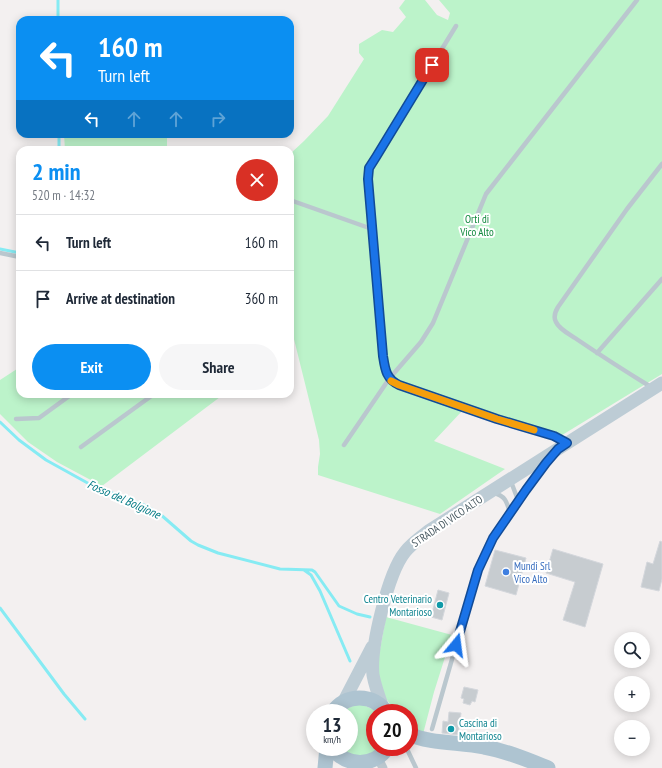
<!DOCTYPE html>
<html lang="en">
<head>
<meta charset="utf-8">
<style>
  :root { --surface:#fff; --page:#f6f6f7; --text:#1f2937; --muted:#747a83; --line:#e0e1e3; --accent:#0b8ff2 }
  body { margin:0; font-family:"PT Sans Narrow",sans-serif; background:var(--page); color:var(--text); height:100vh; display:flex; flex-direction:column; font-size:15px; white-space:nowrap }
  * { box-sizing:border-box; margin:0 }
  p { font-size:13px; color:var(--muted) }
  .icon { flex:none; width:22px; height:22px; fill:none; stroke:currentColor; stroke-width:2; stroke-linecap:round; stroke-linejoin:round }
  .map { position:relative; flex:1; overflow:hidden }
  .panel { position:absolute; left:16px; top:146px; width:278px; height:252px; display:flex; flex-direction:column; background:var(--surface); border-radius:12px; box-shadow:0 2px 10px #0003 }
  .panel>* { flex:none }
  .top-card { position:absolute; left:16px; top:16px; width:278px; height:122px; border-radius:12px; box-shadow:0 2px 10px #0003; background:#0b8ff2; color:#fff; overflow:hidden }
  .tools { position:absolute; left:614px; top:632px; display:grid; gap:8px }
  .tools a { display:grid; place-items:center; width:36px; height:36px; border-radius:50%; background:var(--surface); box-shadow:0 2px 10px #0003; font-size:20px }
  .speed { position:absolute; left:306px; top:704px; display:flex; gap:8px; font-size:20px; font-weight:700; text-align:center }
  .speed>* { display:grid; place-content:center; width:52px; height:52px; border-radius:50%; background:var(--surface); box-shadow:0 2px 10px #0003; line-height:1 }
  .speed small { font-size:10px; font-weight:400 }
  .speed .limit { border:6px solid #d22; background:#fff; color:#111 }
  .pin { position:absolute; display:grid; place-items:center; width:34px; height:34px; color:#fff; margin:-17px; border-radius:8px; box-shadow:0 2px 6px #0006 }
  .me { position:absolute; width:44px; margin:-22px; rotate:16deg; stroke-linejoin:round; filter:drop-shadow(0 0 3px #0008) }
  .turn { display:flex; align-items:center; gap:14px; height:84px; padding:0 16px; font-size:18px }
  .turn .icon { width:52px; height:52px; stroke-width:2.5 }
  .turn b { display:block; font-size:28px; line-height:34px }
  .lanes { display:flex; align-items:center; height:38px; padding:0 16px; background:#0003; justify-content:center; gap:20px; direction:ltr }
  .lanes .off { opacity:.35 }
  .round { display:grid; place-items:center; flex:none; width:42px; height:42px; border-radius:21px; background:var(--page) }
  .summary { display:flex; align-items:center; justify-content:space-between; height:68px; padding:0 16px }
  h1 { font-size:24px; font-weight:600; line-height:30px; color:var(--accent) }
  .cta { display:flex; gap:8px; margin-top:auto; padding:8px 16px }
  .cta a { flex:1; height:46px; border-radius:24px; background:var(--accent); color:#fff; font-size:16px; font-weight:600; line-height:46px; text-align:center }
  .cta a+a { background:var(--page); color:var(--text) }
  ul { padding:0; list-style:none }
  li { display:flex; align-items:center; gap:12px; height:56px; padding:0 16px; border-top:1px solid var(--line) }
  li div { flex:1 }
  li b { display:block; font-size:15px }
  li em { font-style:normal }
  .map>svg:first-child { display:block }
  .green { fill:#bcf3ca }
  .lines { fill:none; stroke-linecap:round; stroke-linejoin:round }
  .stream { stroke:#86ebf3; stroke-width:3 }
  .building { fill:#c7ccd0; stroke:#d4d7dc }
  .lane { stroke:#bac7ce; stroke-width:4.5 }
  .street { stroke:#bac7ce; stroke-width:9 }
  .secondary { stroke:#bdccd5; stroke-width:13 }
  .primary { stroke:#aec4d1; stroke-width:15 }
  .route-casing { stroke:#114b97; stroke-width:10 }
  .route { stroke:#1a73e8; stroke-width:7 }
  .slow { stroke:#f59e0b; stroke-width:7 }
  .shop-dot { fill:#3f7fe0; stroke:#fff; stroke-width:1.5 }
  .culture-dot { fill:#0f9aa8; stroke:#fff; stroke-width:1.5 }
  .labels { text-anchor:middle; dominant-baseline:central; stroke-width:4; stroke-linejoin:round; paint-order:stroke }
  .park-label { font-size:11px; fill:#10883c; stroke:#fff }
  .street-label { font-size:11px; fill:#46575f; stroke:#fff }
  .shop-label { font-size:11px; fill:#366cbe; stroke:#fff; text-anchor:start }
  .culture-label { font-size:11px; fill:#0d838f; stroke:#fff; text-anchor:end }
  .water-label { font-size:12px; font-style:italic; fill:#067c86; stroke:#fff }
</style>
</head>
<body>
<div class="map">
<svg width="662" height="768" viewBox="0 0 662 768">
  <rect width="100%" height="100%" fill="#f3f0f0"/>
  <!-- green -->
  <path class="green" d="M405,0H425L437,15L448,20L450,13L439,0H662V374L554,440L550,437L463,410L434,441L505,469L440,514L318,475V467L320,454L319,440L290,323V154L304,141L328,116L364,59L359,53V44L382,30L393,32L406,17L399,8Z
    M64,134H167V149L65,150Z
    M20,367V394H224L102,486L57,462L28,442L0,414V380Z
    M386,617L452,635L434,692L423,734L409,728V713H396L381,691L376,671Z
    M359,703L381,713H375V747H381L378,751L356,758L338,747H349V713H338Z"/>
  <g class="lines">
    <!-- stream -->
    <path class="stream" d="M58,0V20
      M59,150V134
      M0,249L20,253
      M0,422L19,440L46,460L93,486L144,505L160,514L191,541L198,545L218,553L280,569L312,570L315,572L339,606L357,614L370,617
      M304,570L311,575L320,591L350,661
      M0,608L64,694L85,719"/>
  </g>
  <!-- building -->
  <path class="building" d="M660,541L662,542V579L659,591L641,587L647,562L653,564Z
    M553,549L603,564L585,627L563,620L575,582L546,573Z
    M495,550L526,558L516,595L485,586Z
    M438,590L449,593L442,620L431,617Z
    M464,687L478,690L475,702L472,701L470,705L463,703L464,699L461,698Z
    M449,712L461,713L458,735L442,733L443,721L448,722Z"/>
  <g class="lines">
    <!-- lane -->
    <path class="lane" d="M456,26L369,168L368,179L383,356C385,369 386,379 399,385L497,419L554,435L566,442
      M290,200L372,229
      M0,253L20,257
      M597,353L662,279
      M651,387C625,371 600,355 575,338C569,334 559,329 556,322C553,317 555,312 558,307L627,209L662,164
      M16,419L39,418L72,394
      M344,445L389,379L421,342L433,323L486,194L637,0
      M81,447L154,394
      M510,479L518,500
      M494,493C506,496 507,503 510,513
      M432,729L471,593L482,561L497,532L526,490L549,460
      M406,747L416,768"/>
    <!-- street -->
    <path class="street" d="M378,758L383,768"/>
    <!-- secondary -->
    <path class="secondary" d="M344,701L372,647
      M383,708C379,697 375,686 373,675C370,648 388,573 405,552C412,543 421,537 430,530L662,383"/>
    <!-- primary -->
    <path class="primary" d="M332,713C346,693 373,693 387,713
      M409,734C429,744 461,742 484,747C507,751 528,760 548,768
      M331,747C346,767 374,768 388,747
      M325,768L327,747"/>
  </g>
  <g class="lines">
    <!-- route casing -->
    <g class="route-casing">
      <path id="route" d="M432,65L376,157L369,168L368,179L383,356C385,369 386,379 399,385L497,419L554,436L567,443L558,449L546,463L526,490L493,538L478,570L456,645"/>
    </g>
    <!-- route -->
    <use href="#route" class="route"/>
    <!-- slow -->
    <path class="slow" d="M391,381L399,385L497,419L534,430"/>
  </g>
  <!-- markers -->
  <circle class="shop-dot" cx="506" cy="572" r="4"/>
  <g class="culture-dot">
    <circle cx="440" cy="605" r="4"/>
    <circle cx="451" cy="729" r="4"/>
  </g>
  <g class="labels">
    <!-- park labels -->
    <g class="park-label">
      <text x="477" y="219">Orti di<tspan x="477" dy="13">Vico Alto</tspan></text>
    </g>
    <!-- street labels -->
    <g class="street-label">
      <text transform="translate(447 521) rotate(-34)">STRADA DI VICO ALTO</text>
    </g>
    <!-- shop labels -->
    <g class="shop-label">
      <text x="514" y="566">Mundi Srl<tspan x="514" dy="13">Vico Alto</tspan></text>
    </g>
    <!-- culture labels -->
    <g class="culture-label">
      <text x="432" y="599">Centro Veterinario<tspan x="432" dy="13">Montarioso</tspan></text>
      <text x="459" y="723" text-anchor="start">Cascina di<tspan x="459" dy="13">Montarioso</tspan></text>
    </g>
    <!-- water labels -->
    <g class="water-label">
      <text transform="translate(124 499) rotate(24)">Fosso del Bolgione</text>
    </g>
  </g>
</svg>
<div class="tools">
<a><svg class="icon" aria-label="search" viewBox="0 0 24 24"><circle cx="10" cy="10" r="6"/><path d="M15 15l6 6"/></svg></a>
<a>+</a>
<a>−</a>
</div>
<div class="speed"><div>13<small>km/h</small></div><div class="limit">20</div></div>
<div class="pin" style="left:432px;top:65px;background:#d93025"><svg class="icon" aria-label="arrive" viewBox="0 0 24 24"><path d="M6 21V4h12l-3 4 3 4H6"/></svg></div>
<svg class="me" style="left:456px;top:645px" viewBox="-20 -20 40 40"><path d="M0-17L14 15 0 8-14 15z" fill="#1a73e8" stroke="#fff" stroke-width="4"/></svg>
<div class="top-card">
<div class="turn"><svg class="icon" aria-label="left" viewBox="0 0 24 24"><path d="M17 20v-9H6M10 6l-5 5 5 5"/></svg><div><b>160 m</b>Turn left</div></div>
<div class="lanes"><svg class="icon" aria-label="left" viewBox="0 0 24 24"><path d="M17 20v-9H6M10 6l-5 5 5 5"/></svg><svg class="icon off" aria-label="ahead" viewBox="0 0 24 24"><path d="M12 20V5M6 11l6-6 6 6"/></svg><svg class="icon off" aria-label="ahead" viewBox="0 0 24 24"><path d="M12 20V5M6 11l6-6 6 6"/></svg><svg class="icon off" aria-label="right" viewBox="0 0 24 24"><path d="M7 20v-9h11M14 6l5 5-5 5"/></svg></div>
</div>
<section class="panel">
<div class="summary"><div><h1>2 min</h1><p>520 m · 14:32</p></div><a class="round" style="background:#d93025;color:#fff"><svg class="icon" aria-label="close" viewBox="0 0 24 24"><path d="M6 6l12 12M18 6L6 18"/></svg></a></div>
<ul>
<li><svg class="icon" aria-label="left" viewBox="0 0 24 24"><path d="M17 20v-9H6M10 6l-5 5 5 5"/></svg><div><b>Turn left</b></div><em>160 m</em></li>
<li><svg class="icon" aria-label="arrive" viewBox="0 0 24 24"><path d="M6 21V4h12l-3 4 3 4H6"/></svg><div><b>Arrive at destination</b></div><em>360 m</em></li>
</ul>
<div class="cta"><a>Exit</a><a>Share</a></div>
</section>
</div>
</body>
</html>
